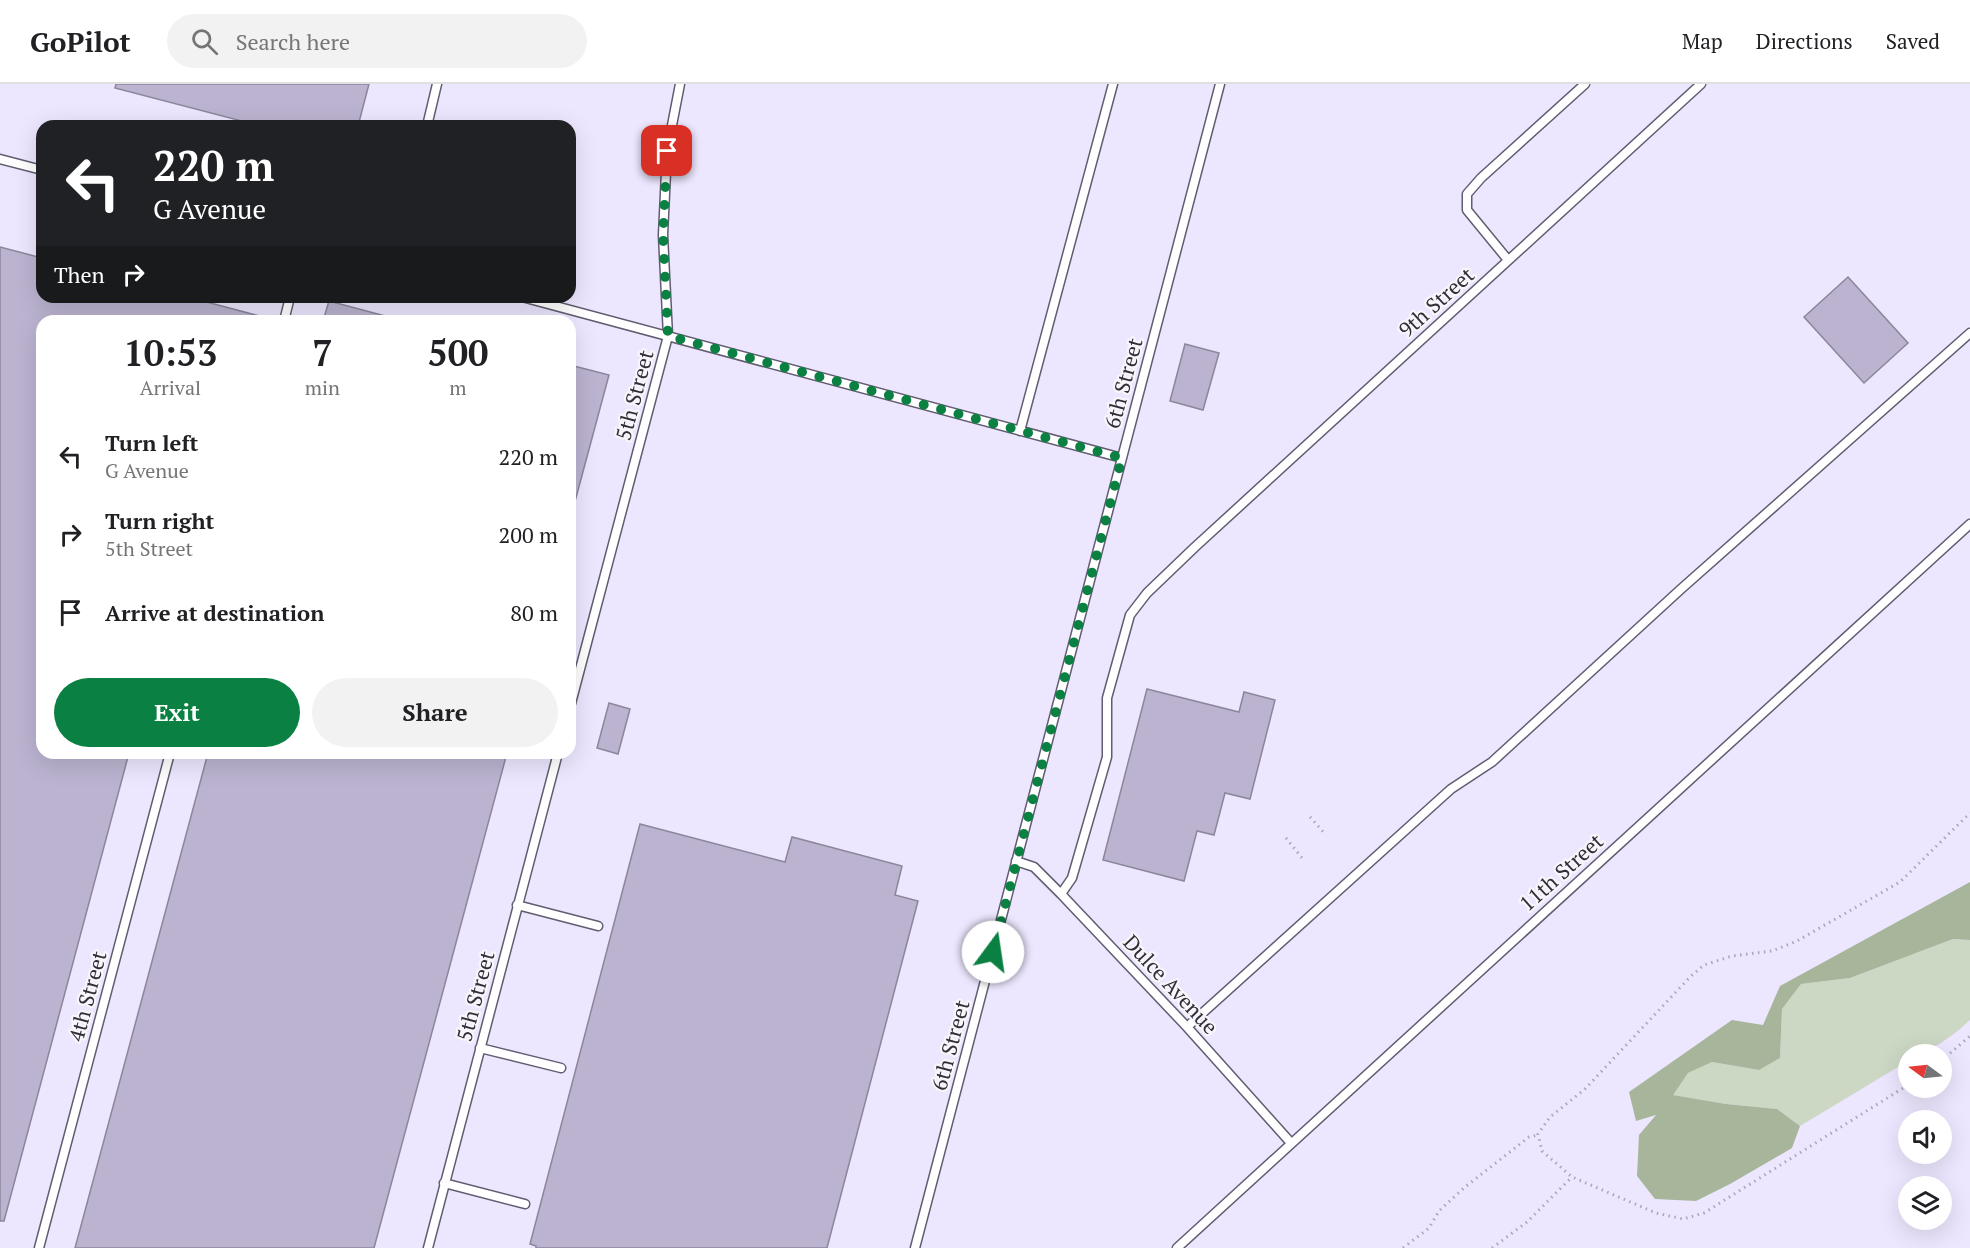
<!DOCTYPE html>
<html lang="en">
<head>
<meta charset="utf-8">
<style>
  :root { --surface:#fff; --page:#f2f2f2; --text:#202124; --muted:#757577; --line:#e0e0e0; --accent:#0b8043 }
  body { margin:0; font-family:"PT Serif",serif; background:var(--page); color:var(--text); height:100vh; display:flex; flex-direction:column; font-size:22px; white-space:nowrap }
  * { box-sizing:border-box; margin:0 }
  p { font-size:20px; color:var(--muted) }
  .icon { flex:none; width:33px; height:33px; fill:none; stroke:currentColor; stroke-width:2; stroke-linecap:round; stroke-linejoin:round }
  .map { position:relative; flex:1; overflow:hidden }
  .drawer { position:absolute; left:36px; top:231px; width:540px; height:444px; display:flex; flex-direction:column; background:var(--surface); border-radius:18px; box-shadow:0 6px 24px #0002 }
  .drawer>* { flex:none }
  .banner { position:absolute; left:36px; top:36px; width:540px; height:183px; border-radius:18px; box-shadow:0 6px 24px #0002; background:#202124; color:#fff; overflow:hidden }
  .needle { width:39px; rotate:285deg }
  .buttons { position:absolute; left:1898px; top:960px; display:grid; gap:12px }
  .buttons a { display:grid; place-items:center; width:54px; height:54px; border-radius:50%; background:var(--surface); box-shadow:0 6px 24px #0002; font-size:30px }
  .pin { position:absolute; display:grid; place-items:center; width:51px; height:51px; color:#fff; margin:-26px; border-radius:12px; box-shadow:0 3px 9px #0006 }
  .me { position:absolute; width:66px; margin:-33px; rotate:14deg; stroke-linejoin:round; filter:drop-shadow(0 0 4px #0008) }
  .turn { display:flex; align-items:center; gap:21px; height:126px; padding:0 18px; font-size:27px }
  .turn .icon { width:78px; height:78px; stroke-width:2.5 }
  .turn b { display:block; font-size:42px; line-height:51px }
  .then { display:flex; align-items:center; height:57px; padding:0 18px; background:#0003; gap:12px; font-size:22px }
  .eta { display:flex; justify-content:space-evenly; align-items:center; height:102px; text-align:center }
  .eta b { font-size:36px; font-weight:700; line-height:42px }
  .action { display:flex; gap:12px; margin-top:auto; padding:12px 18px }
  .action a { flex:1; height:69px; border-radius:36px; background:var(--accent); color:#fff; font-size:24px; font-weight:700; line-height:69px; text-align:center }
  .action a+a { background:var(--page); color:var(--text) }
  ul { padding:0; list-style:none }
  li { display:flex; align-items:center; gap:18px; height:78px; padding:0 18px }
  li div { flex:1 }
  li b { display:block; font-size:22px }
  li em { font-style:normal }
  header { display:flex; align-items:center; gap:36px; box-sizing:border-box; height:84px; padding:0 30px; background:var(--surface); border-bottom:2px solid var(--line) }
  header strong { font-size:28px }
  nav { display:flex; gap:33px; margin-inline-start:auto; font-size:21px }
  .search { width:420px; height:54px; background:var(--page); display:flex; align-items:center; gap:15px; box-sizing:border-box; padding:0 21px; border-radius:33px; color:var(--muted); font-size:22px }
  .map>svg:first-child { display:block }
  .green { fill:#ccd7c4 }
  .forest { fill:#a7b69a }
  .building { fill:#bbb3d0; stroke:#8c869c; stroke-width:1.5 }
  .lines { fill:none; stroke-linecap:round; stroke-linejoin:round }
  .lane-casing { stroke:#625c70; stroke-width:11 }
  .path { stroke:#aba6b9; stroke-width:3; stroke-dasharray:1.5 4.5; stroke-linecap:butt }
  .lane { stroke:#fff; stroke-width:8 }
  .route { stroke:#0b8043; stroke-width:10; stroke-dasharray:0 18 }
  .labels { text-anchor:middle; dominant-baseline:central; stroke-width:4.5; stroke-linejoin:round; paint-order:stroke }
  .street-label { font-size:21px; fill:#302e37; stroke:#f8f6fb }
</style>
</head>
<body>
<header>
<strong>GoPilot</strong>
<div class="search"><svg class="icon" aria-label="search" viewBox="0 0 24 24"><circle cx="10" cy="10" r="6"/><path d="M15 15l6 6"/></svg>Search here</div>
<nav><a>Map</a><a>Directions</a><a>Saved</a></nav>
</header>
<div class="map">
<svg width="1970" height="1164" viewBox="0 0 1970 1164">
  <rect width="100%" height="100%" fill="#ece6fe"/>
  <!-- green -->
  <path class="green" d="M1953,855L1970,856V936C1954,951 1930,970 1908,970V977L1800,1042L1777,1025L1726,1020L1672,1011L1688,989L1712,978L1759,986L1780,974L1782,925L1801,900L1850,894Z"/>
  <!-- forest -->
  <path class="forest" d="M1970,798V856L1953,855L1850,894L1801,900L1782,925L1780,974L1759,986L1712,978L1688,989L1673,1011L1726,1020L1777,1025L1800,1042L1792,1064L1730,1100L1696,1117L1655,1115L1637,1092L1639,1051L1656,1031L1636,1037L1629,1008L1732,936L1763,941L1780,902Z"/>
  <!-- building -->
  <path class="building" d="M116,0H369L358,42H261L115,4Z
    M0,163L42,174V213H188L263,233L262,237H42V669H129L4,1137H0Z
    M1848,193L1908,259L1864,299L1804,233Z
    M329,217L389,233L388,237H323Z
    M1185,260L1219,269L1203,326L1170,317Z
    M570,281L609,291L574,421L570,420Z
    M1147,605L1239,628L1244,608L1275,616L1250,715L1225,709L1214,751L1197,747L1184,797L1103,776Z
    M609,619L630,625L618,670L597,664Z
    M208,669H507L374,1164H75Z
    M640,740L785,778L792,753L902,782L895,811L918,817L827,1164H536V1162L530,1160Z"/>
  <g class="lines">
    <!-- lane casing -->
    <g class="lane-casing">
      <path id="lane" d="M427,42L437,0
        M0,75L42,86
        M1508,176L1467,126V110L1481,94L1585,0
        M522,213L1122,374
        M284,237L290,213
        M1020,347L1113,0
        M570,623L668,252L663,151L667,67L680,0
        M1016,777L1034,783L1061,810L1187,943L1291,1059
        M1061,810L1072,794L1107,673V614L1130,531L1147,509L1195,463L1701,0
        M517,821L598,842
        M1187,943L1451,705L1492,678L1681,505L1970,249
        M480,964L561,984
        M444,1099L525,1120
        M39,1164L170,669
        M428,1164L558,669
        M915,1164L1220,0
        M1177,1164L1970,440"/>
    </g>
    <!-- path -->
    <path class="path" d="M1310,733L1326,751
      M1286,754L1302,774
      M1941,977L1970,952
      M1908,1001L1704,1129L1683,1135L1656,1129L1572,1093L1542,1067L1538,1050L1550,1033L1585,1005L1690,893L1704,881L1732,872L1772,867L1797,857L1900,798L1970,729
      M1403,1164L1429,1144L1439,1127L1465,1103L1529,1053L1538,1051
      M1492,1164L1527,1138L1572,1093"/>
    <!-- lane -->
    <use href="#lane" class="lane"/>
  </g>
  <g class="lines">
    <!-- route -->
    <path class="route" d="M667,67L663,151L668,252L1122,374L993,868"/>
  </g>
  <g class="labels">
    <!-- street labels -->
    <g class="street-label">
      <text transform="translate(1436 218) rotate(-42)">9th Street</text>
      <text transform="translate(1123 299) rotate(-75)">6th Street</text>
      <text transform="translate(634 311) rotate(-75)">5th Street</text>
      <text transform="translate(1561 788) rotate(-42)">11th Street</text>
      <text transform="translate(1171 900) rotate(47)">Dulce Avenue</text>
      <text transform="translate(87 912) rotate(-75)">4th Street</text>
      <text transform="translate(475 912) rotate(-75)">5th Street</text>
      <text transform="translate(950 961) rotate(-75)">6th Street</text>
    </g>
  </g>
</svg>
<div class="buttons">
<a><svg class="needle" viewBox="-14 -14 28 28"><path d="M0-13l5 13h-10z" fill="#e53935"/><path d="M0 13l5-13h-10z" fill="#757577"/></svg></a>
<a><svg class="icon" aria-label="sound" viewBox="0 0 24 24"><path d="M4 9h4l5-4v14l-5-4H4zM17 9q2 3 0 6"/></svg></a>
<a><svg class="icon" aria-label="layers" viewBox="0 0 24 24"><path d="M12 4l9 5-9 5-9-5zM3 14l9 5 9-5"/></svg></a>
</div>
<div class="pin" style="left:667px;top:67px;background:#d93025"><svg class="icon" aria-label="arrive" viewBox="0 0 24 24"><path d="M6 21V4h12l-3 4 3 4H6"/></svg></div>
<svg class="me" style="left:993px;top:868px" viewBox="-20 -20 40 40"><circle r="19" fill="#fff"/><path d="M0-13L10 11 0 6-10 11z" fill="#0b8043"/></svg>
<div class="banner">
<div class="turn"><svg class="icon" aria-label="left" viewBox="0 0 24 24"><path d="M17 20v-9H6M10 6l-5 5 5 5"/></svg><div><b>220 m</b>G Avenue</div></div>
<div class="then">Then<svg class="icon" aria-label="right" viewBox="0 0 24 24"><path d="M7 20v-9h11M14 6l5 5-5 5"/></svg></div>
</div>
<section class="drawer">
<div class="eta">
<div><b>10:53</b><p>Arrival</p></div>
<div><b>7</b><p>min</p></div>
<div><b>500</b><p>m</p></div>
</div>
<ul>
<li><svg class="icon" aria-label="left" viewBox="0 0 24 24"><path d="M17 20v-9H6M10 6l-5 5 5 5"/></svg><div><b>Turn left</b><p>G Avenue</p></div><em>220 m</em></li>
<li><svg class="icon" aria-label="right" viewBox="0 0 24 24"><path d="M7 20v-9h11M14 6l5 5-5 5"/></svg><div><b>Turn right</b><p>5th Street</p></div><em>200 m</em></li>
<li><svg class="icon" aria-label="arrive" viewBox="0 0 24 24"><path d="M6 21V4h12l-3 4 3 4H6"/></svg><div><b>Arrive at destination</b></div><em>80 m</em></li>
</ul>
<div class="action"><a>Exit</a><a>Share</a></div>
</section>
</div>
</body>
</html>
